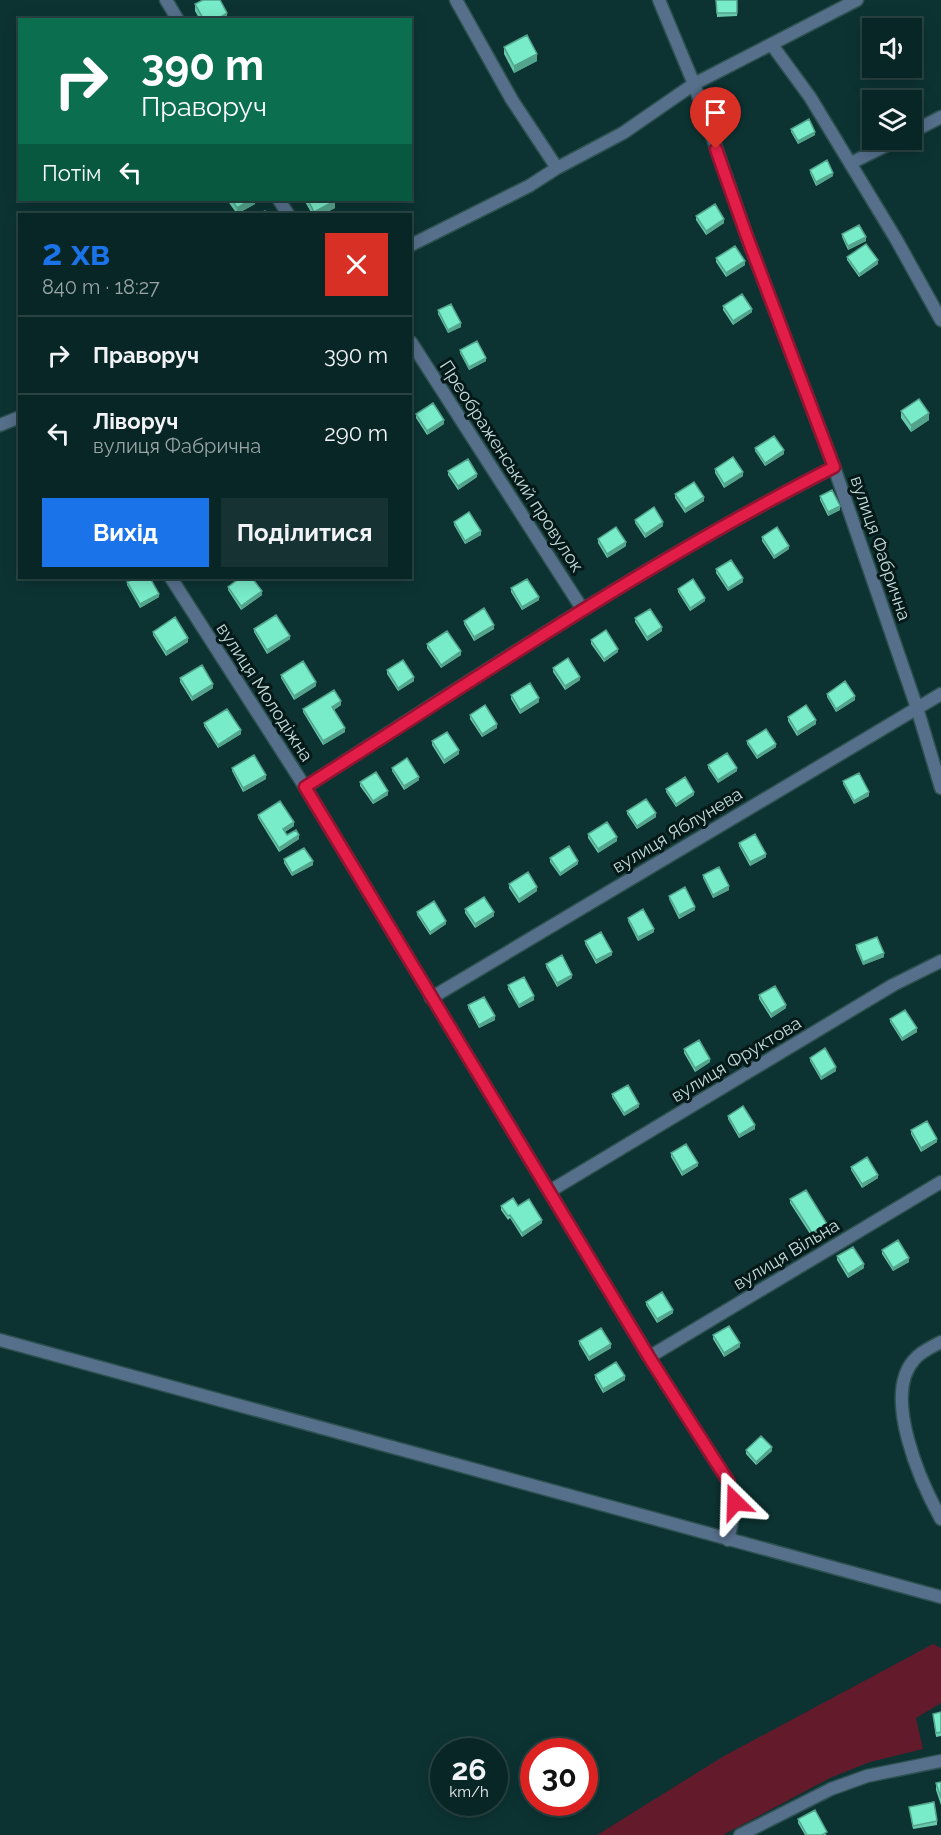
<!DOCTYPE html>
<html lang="uk">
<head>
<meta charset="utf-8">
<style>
  :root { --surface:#092626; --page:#173232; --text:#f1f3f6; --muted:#99a5a7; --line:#294343; --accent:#1a73e8 }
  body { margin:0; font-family:Raleway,sans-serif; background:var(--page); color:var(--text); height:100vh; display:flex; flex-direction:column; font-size:22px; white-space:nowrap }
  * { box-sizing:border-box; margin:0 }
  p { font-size:20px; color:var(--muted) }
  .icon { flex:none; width:33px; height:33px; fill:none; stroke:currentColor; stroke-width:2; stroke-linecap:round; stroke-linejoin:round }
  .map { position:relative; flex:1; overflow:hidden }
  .details { position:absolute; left:18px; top:213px; width:394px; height:366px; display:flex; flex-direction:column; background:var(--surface); border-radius:0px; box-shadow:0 3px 15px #0003,0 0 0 2px var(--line) }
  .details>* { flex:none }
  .hud { position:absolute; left:18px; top:18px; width:394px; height:183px; border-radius:0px; box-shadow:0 3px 15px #0003,0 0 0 2px var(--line); background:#0b6e4f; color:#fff; overflow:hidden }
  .buttons { position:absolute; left:862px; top:18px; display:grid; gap:12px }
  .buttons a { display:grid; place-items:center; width:60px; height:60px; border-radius:0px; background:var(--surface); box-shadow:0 3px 15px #0003,0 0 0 2px var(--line); font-size:30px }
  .speed { position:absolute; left:430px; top:1738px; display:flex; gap:12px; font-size:30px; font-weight:700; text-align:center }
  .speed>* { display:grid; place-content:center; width:78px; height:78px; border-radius:50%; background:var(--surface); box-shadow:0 3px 15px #0003,0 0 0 2px var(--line); line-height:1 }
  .speed small { font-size:15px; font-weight:400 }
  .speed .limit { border:9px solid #d22; background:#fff; color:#111 }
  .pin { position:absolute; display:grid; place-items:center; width:51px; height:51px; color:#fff; margin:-62px -26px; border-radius:50% 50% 50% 0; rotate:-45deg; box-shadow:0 0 6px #0007 }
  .pin .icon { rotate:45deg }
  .me { position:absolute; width:66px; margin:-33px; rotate:338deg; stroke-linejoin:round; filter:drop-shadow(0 0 4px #0008) }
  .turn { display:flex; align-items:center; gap:21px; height:126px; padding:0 24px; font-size:27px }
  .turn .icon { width:78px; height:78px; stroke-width:2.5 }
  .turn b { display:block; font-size:42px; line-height:51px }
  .then { display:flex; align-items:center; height:57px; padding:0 24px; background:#0003; gap:12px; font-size:22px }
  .round { display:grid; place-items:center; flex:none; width:63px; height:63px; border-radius:0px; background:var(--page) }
  .head { display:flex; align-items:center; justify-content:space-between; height:102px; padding:0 24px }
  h1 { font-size:36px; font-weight:700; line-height:45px; color:var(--accent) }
  .primary-button { display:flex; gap:12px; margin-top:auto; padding:12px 24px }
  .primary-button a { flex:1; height:69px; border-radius:0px; background:var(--accent); color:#fff; font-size:24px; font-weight:700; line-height:69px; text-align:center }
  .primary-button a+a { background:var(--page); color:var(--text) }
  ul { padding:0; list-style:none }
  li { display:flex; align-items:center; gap:18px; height:78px; padding:0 24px; border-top:2px solid var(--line) }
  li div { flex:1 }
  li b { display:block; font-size:22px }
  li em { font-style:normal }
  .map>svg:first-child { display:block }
  .green { fill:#631a2b }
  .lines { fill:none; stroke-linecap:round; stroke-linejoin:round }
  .minor-casing { stroke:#2d5150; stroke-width:15 }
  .minor { stroke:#566f8b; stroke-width:12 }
  .wall { fill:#67caac }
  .shaded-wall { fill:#54a48c }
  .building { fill:#78ebc8; stroke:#54a48c; stroke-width:1.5 }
  .route-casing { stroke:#92132f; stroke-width:15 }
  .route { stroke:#e11d48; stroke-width:10 }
  .labels { text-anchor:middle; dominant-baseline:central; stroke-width:6; stroke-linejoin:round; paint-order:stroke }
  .street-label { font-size:18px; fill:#c3dcdb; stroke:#051918 }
</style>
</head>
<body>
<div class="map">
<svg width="941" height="1835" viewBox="0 0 941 1835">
  <rect width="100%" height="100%" fill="#0c3332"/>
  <!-- green -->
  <path class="green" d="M933,1644L941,1648V1703L916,1718L923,1749L870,1762L830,1778L723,1835H597L724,1756Z"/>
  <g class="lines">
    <!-- minor casing -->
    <g class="minor-casing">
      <path id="minor" d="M166,0L178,20
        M456,0L512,100L557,168
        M659,0L694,84L746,234L834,467L917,708L941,788
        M772,45L810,97L896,239L941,320
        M912,132L941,117
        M851,163L897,140
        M279,200L288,214
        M411,245L529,186L557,168L623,133L694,84L857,0
        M411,342L583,610
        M0,425L20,417
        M171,578L305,787L649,1357L728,1481C736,1507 734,1514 728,1540
        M305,787C478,676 650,560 834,467
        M431,998L941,694
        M550,1191L893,985L941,961
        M0,1340L941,1597
        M941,1342C932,1347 921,1351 914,1360C882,1396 921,1483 941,1519
        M649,1357L941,1182
        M740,1835L831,1789L867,1776L941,1761"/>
    </g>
    <!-- minor -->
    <use href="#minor" class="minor"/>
  </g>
  <!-- wall -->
  <path class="wall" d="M716,0H737V16L717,17Z
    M195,4L227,20H200L195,11Z
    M504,47L537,61L514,73L504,54Z
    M791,129L815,135L798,144L791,132Z
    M810,170L833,176L816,186L810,173Z
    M227,200H255V204L237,214Z
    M304,200H334L335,208L323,214H312Z
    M696,216L724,223L706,235L696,220Z
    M842,234L866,241L848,250L842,237Z
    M847,257L878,264L859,277L847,260Z
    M716,258L745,265L726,277L716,262Z
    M723,306L752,312L733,325L723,310Z
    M438,310L461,327L448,333L438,314Z
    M460,350L486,361L469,370L460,353Z
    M901,411L929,420L911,432L901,418Z
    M416,414L444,424L427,435L416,418Z
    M755,448L784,454L765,466L755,451Z
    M715,469L743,476L724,488L715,473Z
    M448,471L477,477L458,490L448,475Z
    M675,494L704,501L685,513L675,498Z
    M820,496L840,510L828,516L820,500Z
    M635,520L663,526L645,538L635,523Z
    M454,522L481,535L465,544L454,525Z
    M762,537L789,549L774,559L762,541Z
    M598,539L626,546L607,558L598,543Z
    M716,569L743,582L728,591L716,573Z
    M127,582L159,597L140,608L127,585Z
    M228,587L262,595L241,610L228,590Z
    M511,588L539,600L522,610L511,592Z
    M678,589L705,601L690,611L678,592Z
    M635,618L662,631L647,641L635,622Z
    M464,621L494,629L474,641L464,624Z
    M254,629L290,639L267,654L254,632Z
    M153,632L188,642L166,656L153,635Z
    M591,640L618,652L604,662L591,644Z
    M427,644L461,655L441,668L427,648Z
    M553,668L580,680L565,690L553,672Z
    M387,670L414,681L398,691L387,674Z
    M281,675L316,686L294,700L281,678Z
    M180,678L213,688L192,701L180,682Z
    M827,694L855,700L836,712L827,697Z
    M511,695L539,702L520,714L511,699Z
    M341,705L334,710L345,732L323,745L303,712V709Z
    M470,715L497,728L482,737L470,719Z
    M788,717L816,724L797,736L788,721Z
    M204,723L241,734L218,748L204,726Z
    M432,741L459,754L444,764L432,745Z
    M747,741L776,747L757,759L747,744Z
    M708,765L737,771L718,783L708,768Z
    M232,768L266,779L243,792L232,771Z
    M392,768L419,780L404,790L392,771Z
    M843,781L869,796L854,804L843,784Z
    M360,782L388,795L373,804L360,786Z
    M666,789L694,795L676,807L666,792Z
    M627,811L656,817L637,829L627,814Z
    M258,815L294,826L285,832L287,835L299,839L279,852L258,818Z
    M588,834L617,841L598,853L588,838Z
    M739,843L766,857L750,866L739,846Z
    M550,858L578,864L560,876L550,862Z
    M284,859L313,865L292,876L284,863Z
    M703,875L729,890L713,898L703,878Z
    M509,884L537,891L519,903L509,888Z
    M669,896L695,910L679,919L669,899Z
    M465,909L494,916L475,928L465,913Z
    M417,912L446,924L430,935L417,915Z
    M628,918L654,932L638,941L628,921Z
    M585,941L612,955L596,964L585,944Z
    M856,945L884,957L863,965L856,949Z
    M546,964L572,978L557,987L546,967Z
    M508,985L534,1000L519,1008L508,989Z
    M759,995L786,1008L771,1018L759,999Z
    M468,1005L495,1020L479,1028L468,1008Z
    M890,1019L917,1032L902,1041L890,1022Z
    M684,1049L710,1062L695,1072L684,1053Z
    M810,1058L836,1071L821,1080L810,1061Z
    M612,1094L639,1107L624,1116L612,1097Z
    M728,1116L755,1129L739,1138L728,1119Z
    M911,1130L937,1142L921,1152L911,1134Z
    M671,1153L698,1166L682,1176L671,1157Z
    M851,1167L878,1178L862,1188L851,1170Z
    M790,1199L827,1227L812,1237L790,1203Z
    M501,1206H518L542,1223L522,1237L510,1218L508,1220L501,1210Z
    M882,1250L909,1262L893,1271L882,1254Z
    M837,1256L864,1268L848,1278L837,1260Z
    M646,1302L673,1313L657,1323L646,1305Z
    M713,1335L740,1347L724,1357L713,1339Z
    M579,1341L611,1348L589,1361L579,1344Z
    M595,1375L625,1380L603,1393L595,1379Z
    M746,1450L772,1451L756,1465L746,1454Z
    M941,1712V1736L936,1737L933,1714Z
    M941,1782V1805L936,1790V1783Z
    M909,1807L937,1821V1825L913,1829Z
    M798,1819L827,1835H805L798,1823Z"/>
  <!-- shaded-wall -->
  <path class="shaded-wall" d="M227,13V20H216Z
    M537,54V61L514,73V66Z
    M815,132V135L798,144V141Z
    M833,173V176L816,186V182Z
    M250,200H255V204L237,214V208Z
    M335,201V208L323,214H314V212Z
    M724,219V223L706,235V231Z
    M866,237V241L848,250V246Z
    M878,260V264L859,277V274Z
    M745,261V265L726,277V273Z
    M752,309V312L733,325V321Z
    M461,323V327L448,333V330Z
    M486,358V361L469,370V367Z
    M929,413V420L911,432V425Z
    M444,420V424L427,435V431Z
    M784,450V454L765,466V463Z
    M743,472V476L724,488V484Z
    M477,474V477L458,490V486Z
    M704,497V501L685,513V509Z
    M840,506V510L828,516V512Z
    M663,522V526L645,538V534Z
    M481,531V535L465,544V541Z
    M626,542V546L607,558V554Z
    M789,546V549L774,559V556Z
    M743,578V582L728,591V588Z
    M262,591V595L241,610V606Z
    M159,594V597L140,608V604Z
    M539,597V600L522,610V607Z
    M705,598V601L690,611V608Z
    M494,625V629L474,641V637Z
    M662,627V631L647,641V637Z
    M290,636V639L267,654V650Z
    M188,638V642L166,656V652Z
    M618,649V652L604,662V659Z
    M461,651V655L441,668V665Z
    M414,677V681L398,691V688Z
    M580,677V680L565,690V686Z
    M316,682V686L294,700V696Z
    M213,684V688L192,701V697Z
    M855,696V700L836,712V709Z
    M539,698V702L520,714V710Z
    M341,701V705L332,711V707Z
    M816,720V724L797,736V732Z
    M497,724V728L482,737V734Z
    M345,728V732L323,745V741Z
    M241,730V734L218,748V745Z
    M776,744V747L757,759V756Z
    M459,750V754L444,764V760Z
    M737,768V771L718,783V780Z
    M266,775V779L243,792V788Z
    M419,777V780L404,790V786Z
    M388,791V795L373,804V801Z
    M694,792V795L676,807V804Z
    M869,792V796L854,804V801Z
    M656,813V817L637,829V826Z
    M294,822V826L283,833V829Z
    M299,835V839L279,852V848Z
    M617,837V841L598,853V849Z
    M766,854V857L750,866V862Z
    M313,861V865L292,876V873Z
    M578,861V864L560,876V873Z
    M729,886V890L713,898V895Z
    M537,887V891L519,903V899Z
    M695,907V910L679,919V915Z
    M494,912V916L475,928V924Z
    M446,921V924L430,935V932Z
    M654,929V932L638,941V937Z
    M612,952V955L596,964V960Z
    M884,953V957L863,965V962Z
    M572,975V978L557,987V983Z
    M534,996V1000L519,1008V1005Z
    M786,1005V1008L771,1018V1014Z
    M495,1016V1020L479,1028V1025Z
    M917,1028V1032L902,1041V1038Z
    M710,1059V1062L695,1072V1068Z
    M836,1067V1071L821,1080V1077Z
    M639,1104V1107L624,1116V1113Z
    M755,1125V1129L739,1138V1135Z
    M937,1139V1142L921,1152V1148Z
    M698,1163V1166L682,1176V1172Z
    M878,1175V1178L862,1188V1184Z
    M542,1220V1223L522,1237V1233Z
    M827,1224V1227L812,1237V1233Z
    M909,1258V1262L893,1271V1268Z
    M864,1264V1268L848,1278V1274Z
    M673,1310V1313L657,1323V1319Z
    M740,1343V1347L724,1357V1353Z
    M611,1344V1348L589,1361V1357Z
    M625,1376V1380L603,1393V1389Z
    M772,1447V1451L756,1465V1462Z"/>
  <!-- building -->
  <path class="building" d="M203,0H220L227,13L216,20H204L195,4Z
    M716,0H737V13H717Z
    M527,35L537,54L514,66L504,47Z
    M809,119L815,132L798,141L791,129Z
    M827,160L833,173L816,182L810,170Z
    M232,200H250L237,208Z
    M308,200H334L335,201L314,212Z
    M715,204L724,219L706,231L696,216Z
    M265,211L267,214H259Z
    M859,225L866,237L848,246L842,234Z
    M866,244L878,260L859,274L847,257Z
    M735,246L745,261L726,273L716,258Z
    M742,294L752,309L733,321L723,306Z
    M451,304L461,323L448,330L438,310Z
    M477,341L486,358L469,367L460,350Z
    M919,399L929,413L911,425L901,411Z
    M433,403L444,420L427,431L416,414Z
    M774,436L784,450L765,463L755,448Z
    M733,457L743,472L724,484L715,469Z
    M468,459L477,474L458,486L448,471Z
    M694,482L704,497L685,509L675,494Z
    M832,490L840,506L828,512L820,496Z
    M654,507L663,522L645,534L635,520Z
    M469,512L481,531L465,541L454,522Z
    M616,527L626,542L607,554L598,539Z
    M777,527L789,546L774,556L762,537Z
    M731,560L743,578L728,588L716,569Z
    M135,578H150L159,594L140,604L127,582Z
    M240,578H252L262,591L241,606L228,587Z
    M527,579L539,597L522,607L511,588Z
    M693,579L705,598L690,608L678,589Z
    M484,608L494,625L474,637L464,621Z
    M650,609L662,627L647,637L635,618Z
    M276,615L290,636L267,650L254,629Z
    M175,617L188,638L166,652L153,632Z
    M606,630L618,649L604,659L591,640Z
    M447,631L461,651L441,665L427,644Z
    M568,658L580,677L565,686L553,668Z
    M403,660L414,677L398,688L387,670Z
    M303,661L316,682L294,696L281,675Z
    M202,665L213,684L192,697L180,678Z
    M845,681L855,696L836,709L827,694Z
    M530,683L539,698L520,710L511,695Z
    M334,690L341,701L332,707L345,728L323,741L303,709Z
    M485,705L497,724L482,734L470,715Z
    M806,705L816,720L797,732L788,717Z
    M227,709L241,730L218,745L204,723Z
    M766,729L776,744L757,756L747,741Z
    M447,732L459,750L444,760L432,741Z
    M727,753L737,768L718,780L708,765Z
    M254,755L266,775L243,788L232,768Z
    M407,758L419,777L404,786L392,768Z
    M376,772L388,791L373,801L360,782Z
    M859,773L869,792L854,801L843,781Z
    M685,777L694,792L676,804L666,789Z
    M646,799L656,813L637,826L627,811Z
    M280,801L294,822L283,829L287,835L296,830L299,835L279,848L258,815Z
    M607,822L617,837L598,849L588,834Z
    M755,834L766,854L750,862L739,843Z
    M569,846L578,861L560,873L550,858Z
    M304,848L313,861L292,873L284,859Z
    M719,867L729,886L713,895L703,875Z
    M528,872L537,887L519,899L509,884Z
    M685,887L695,907L679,915L669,896Z
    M484,897L494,912L475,924L465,909Z
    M434,901L446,921L430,932L417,912Z
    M643,909L654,929L638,937L628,918Z
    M601,932L612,952L596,960L585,941Z
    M877,937L884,953L863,962L856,945Z
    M562,955L572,975L557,983L546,964Z
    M524,977L534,996L519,1005L508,985Z
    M775,986L786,1005L771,1014L759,995Z
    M484,997L495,1016L479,1025L468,1005Z
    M905,1010L917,1028L902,1038L890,1019Z
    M699,1040L710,1059L695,1068L684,1049Z
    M825,1048L836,1067L821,1077L810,1058Z
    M628,1085L639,1104L624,1113L612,1094Z
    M743,1106L755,1125L739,1135L728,1116Z
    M927,1121L937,1139L921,1148L911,1130Z
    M686,1144L698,1163L682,1172L671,1153Z
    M867,1157L878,1175L862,1184L851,1167Z
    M806,1190L827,1224L812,1233L790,1199Z
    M513,1198L518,1206L529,1199L542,1220L522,1233L510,1215L508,1216L501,1206Z
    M898,1240L909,1258L893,1268L882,1250Z
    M853,1247L864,1264L848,1274L837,1256Z
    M662,1292L673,1310L657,1319L646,1302Z
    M729,1326L740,1343L724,1353L713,1335Z
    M601,1328L611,1344L589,1357L579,1341Z
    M616,1362L625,1376L603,1389L595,1375Z
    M761,1436L772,1447L756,1462L746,1450Z
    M941,1712V1732L936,1733L933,1714Z
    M941,1782V1798L936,1783Z
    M934,1802L937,1821L913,1826L909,1807Z
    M815,1810L827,1832L822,1835H807L798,1819Z"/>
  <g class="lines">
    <!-- route casing -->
    <g class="route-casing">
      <path id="route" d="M716,149L746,234L834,467C650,560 479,677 305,787L649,1357L728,1481L735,1502"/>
    </g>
    <!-- route -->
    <use href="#route" class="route"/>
  </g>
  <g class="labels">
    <!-- street labels -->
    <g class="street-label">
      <text transform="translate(512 466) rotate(57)">Преображенський провулок</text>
      <text transform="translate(881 548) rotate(71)">вулиця Фабрична</text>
      <text transform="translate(265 692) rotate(57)">вулиця Молодіжна</text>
      <text transform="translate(677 830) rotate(-31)">вулиця Яблунева</text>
      <text transform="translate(736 1059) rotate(-31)">вулиця Фруктова</text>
      <text transform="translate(786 1254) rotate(-31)">вулиця Вільна</text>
    </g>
  </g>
</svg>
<div class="buttons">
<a><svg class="icon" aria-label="sound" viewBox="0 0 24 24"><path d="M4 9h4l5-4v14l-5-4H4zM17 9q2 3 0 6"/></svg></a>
<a><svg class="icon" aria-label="layers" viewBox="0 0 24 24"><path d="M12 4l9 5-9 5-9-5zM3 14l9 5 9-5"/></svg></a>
</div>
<div class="speed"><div>26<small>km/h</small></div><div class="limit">30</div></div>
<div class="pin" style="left:716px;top:149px;background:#d93025"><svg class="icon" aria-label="arrive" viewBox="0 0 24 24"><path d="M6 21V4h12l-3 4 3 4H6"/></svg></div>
<svg class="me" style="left:735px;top:1502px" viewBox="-20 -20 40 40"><path d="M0-17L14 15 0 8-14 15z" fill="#e11d48" stroke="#fff" stroke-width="4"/></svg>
<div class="hud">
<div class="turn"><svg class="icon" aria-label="right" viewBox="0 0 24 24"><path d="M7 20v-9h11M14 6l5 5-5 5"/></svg><div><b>390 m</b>Праворуч</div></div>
<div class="then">Потім<svg class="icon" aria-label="left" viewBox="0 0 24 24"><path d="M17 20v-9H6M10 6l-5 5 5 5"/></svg></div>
</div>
<section class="details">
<div class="head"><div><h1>2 хв</h1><p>840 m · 18:27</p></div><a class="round" style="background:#d93025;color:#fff"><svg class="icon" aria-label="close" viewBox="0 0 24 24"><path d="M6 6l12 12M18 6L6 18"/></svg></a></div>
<ul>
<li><svg class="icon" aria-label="right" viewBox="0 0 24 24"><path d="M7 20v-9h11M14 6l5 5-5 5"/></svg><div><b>Праворуч</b></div><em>390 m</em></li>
<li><svg class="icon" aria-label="left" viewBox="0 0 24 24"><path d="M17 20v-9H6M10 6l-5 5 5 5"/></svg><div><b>Ліворуч</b><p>вулиця Фабрична</p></div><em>290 m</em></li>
</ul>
<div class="primary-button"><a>Вихід</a><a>Поділитися</a></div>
</section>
</div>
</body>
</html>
